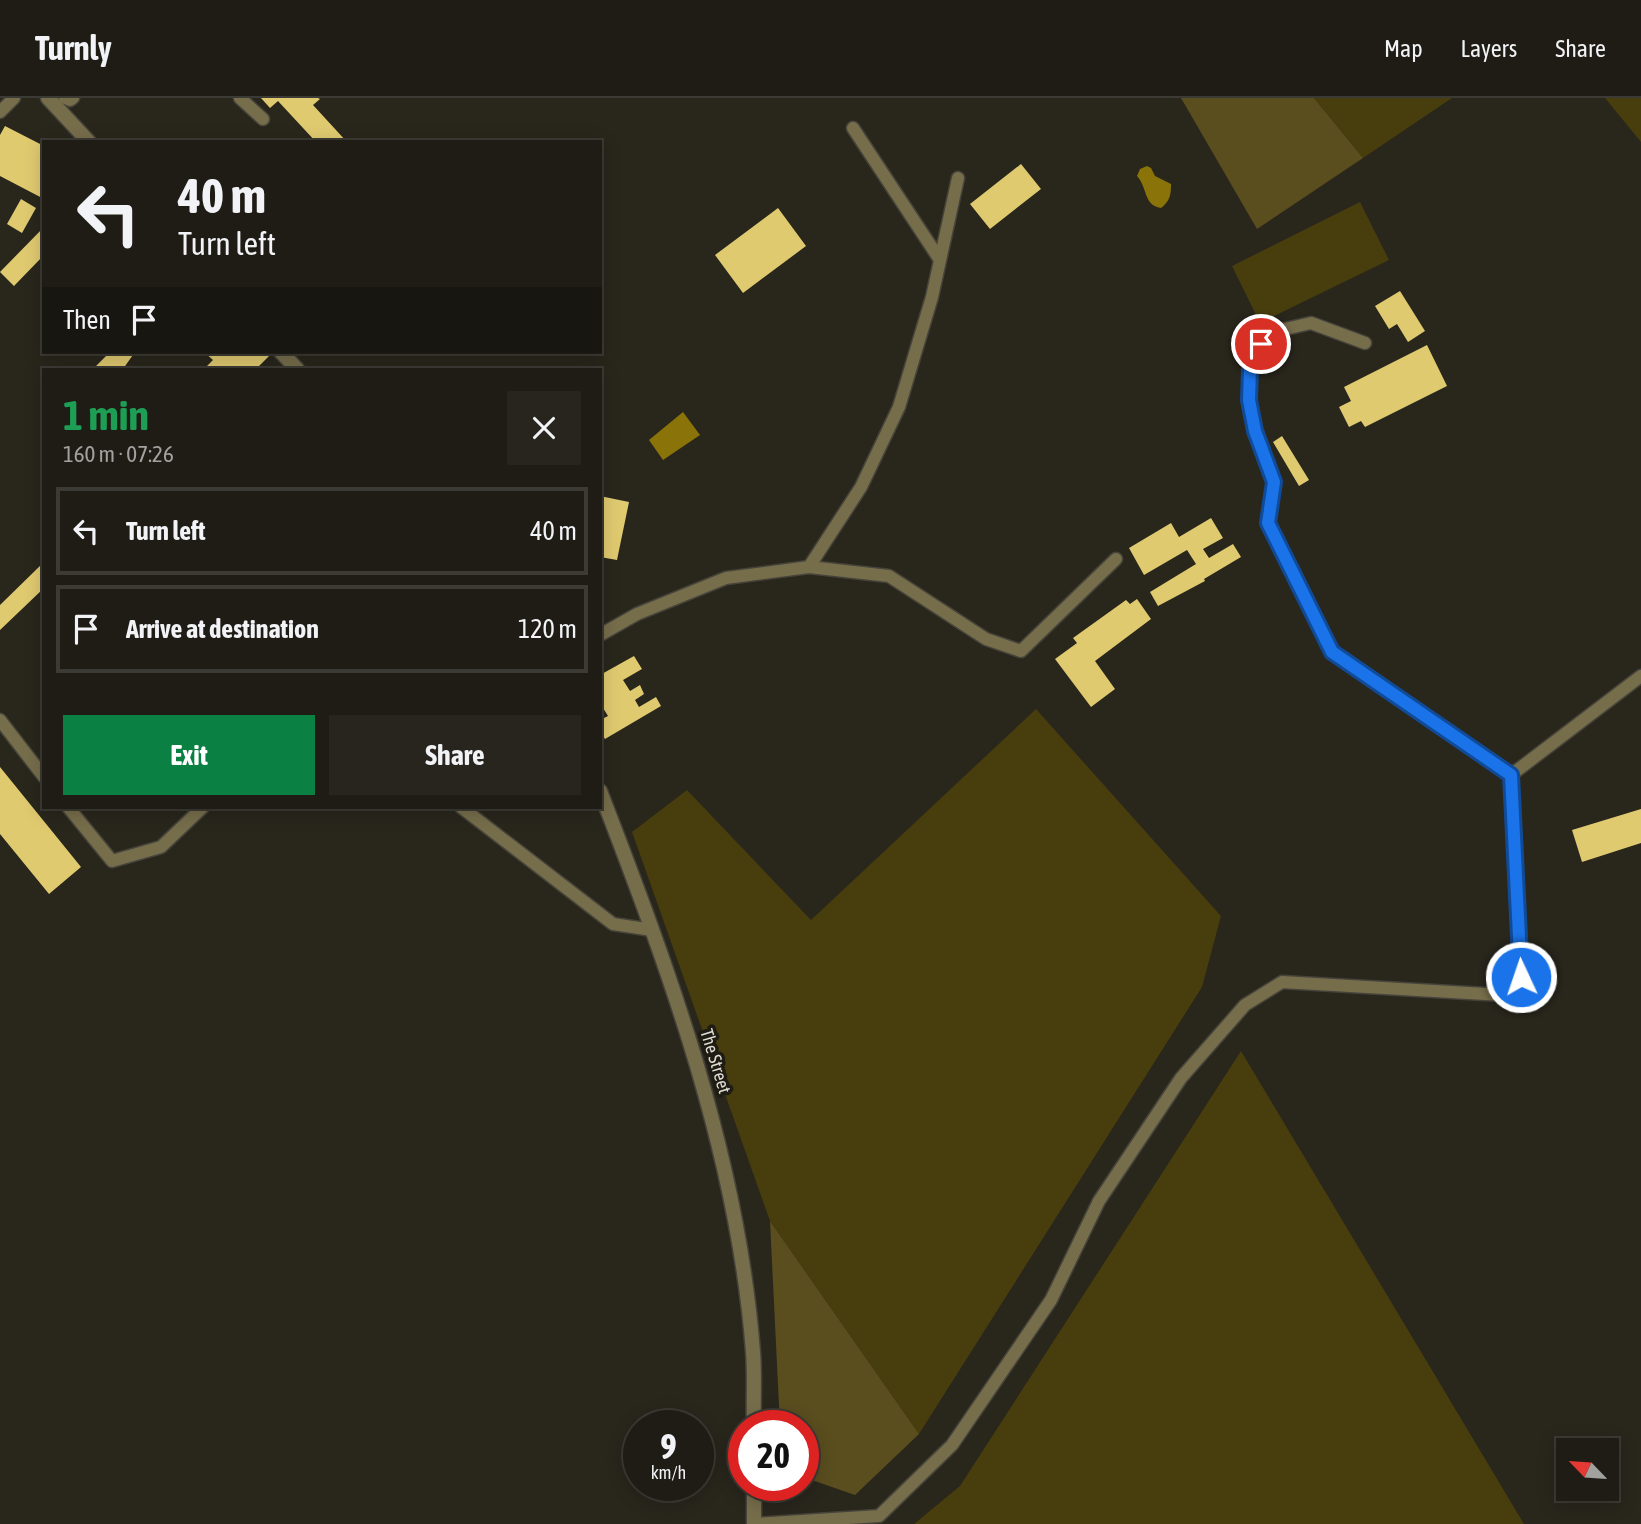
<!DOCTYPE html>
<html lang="en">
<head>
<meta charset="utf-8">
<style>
  :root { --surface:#1f1c15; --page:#27251e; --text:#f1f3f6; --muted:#a1a1a0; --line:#3c3a34; --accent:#0b8043 }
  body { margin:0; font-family:"Asap Condensed",sans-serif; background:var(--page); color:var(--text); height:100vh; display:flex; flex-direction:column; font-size:26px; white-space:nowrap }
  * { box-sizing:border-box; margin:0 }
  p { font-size:23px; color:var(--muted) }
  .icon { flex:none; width:38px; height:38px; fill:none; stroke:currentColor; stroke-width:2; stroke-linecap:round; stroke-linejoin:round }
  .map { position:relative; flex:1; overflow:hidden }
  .panel { position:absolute; left:42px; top:270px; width:560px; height:441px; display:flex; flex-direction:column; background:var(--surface); border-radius:0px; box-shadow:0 4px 18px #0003,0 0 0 2px var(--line) }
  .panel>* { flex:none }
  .hud { position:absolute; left:42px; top:42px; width:560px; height:214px; border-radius:0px; box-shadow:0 4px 18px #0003,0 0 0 2px var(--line); background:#1f1c15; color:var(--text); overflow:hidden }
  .needle { width:46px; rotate:295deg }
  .buttons { position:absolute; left:1556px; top:1340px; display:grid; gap:14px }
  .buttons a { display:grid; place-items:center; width:63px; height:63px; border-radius:0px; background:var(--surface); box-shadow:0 4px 18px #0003,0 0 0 2px var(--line); font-size:35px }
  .speed { position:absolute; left:623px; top:1312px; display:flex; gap:14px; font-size:35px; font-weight:700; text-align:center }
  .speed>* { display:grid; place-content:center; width:91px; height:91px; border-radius:50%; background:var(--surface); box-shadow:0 4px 18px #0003,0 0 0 2px var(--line); line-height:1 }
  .speed small { font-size:18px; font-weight:400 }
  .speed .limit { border:10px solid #d22; background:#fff; color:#111 }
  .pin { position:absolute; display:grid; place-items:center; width:60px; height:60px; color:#fff; margin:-30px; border:4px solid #fff; border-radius:50%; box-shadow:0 2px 7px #0007 }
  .me { position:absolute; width:77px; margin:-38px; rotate:357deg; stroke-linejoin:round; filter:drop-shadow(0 0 5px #0008) }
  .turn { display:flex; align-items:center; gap:24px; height:147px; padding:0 21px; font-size:32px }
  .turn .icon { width:91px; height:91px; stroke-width:2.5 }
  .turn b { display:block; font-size:49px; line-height:60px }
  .then { display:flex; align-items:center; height:66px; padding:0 21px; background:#0003; gap:14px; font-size:26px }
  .round { display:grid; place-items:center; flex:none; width:74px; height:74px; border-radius:0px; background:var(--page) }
  .overview { display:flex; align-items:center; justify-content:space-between; height:119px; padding:0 21px }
  h1 { font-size:42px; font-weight:700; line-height:52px; color:#1e9e55 }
  .button { display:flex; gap:14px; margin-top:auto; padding:14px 21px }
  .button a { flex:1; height:80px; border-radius:0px; background:var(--accent); color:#fff; font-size:28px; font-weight:700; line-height:80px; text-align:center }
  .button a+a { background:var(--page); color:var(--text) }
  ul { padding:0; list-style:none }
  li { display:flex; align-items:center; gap:21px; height:88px; margin:0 14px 10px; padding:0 7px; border:4px solid var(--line); border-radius:0px }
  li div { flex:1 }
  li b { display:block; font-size:26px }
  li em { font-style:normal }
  header { display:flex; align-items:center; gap:42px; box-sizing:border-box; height:98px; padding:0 35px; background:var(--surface); border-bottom:2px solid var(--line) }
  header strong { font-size:33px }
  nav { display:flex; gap:38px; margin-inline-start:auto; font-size:24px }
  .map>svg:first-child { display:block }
  .green { fill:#483d0d }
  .forest { fill:#5a4e1f }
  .water { fill:#8a7409 }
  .building { fill:#e0ca70 }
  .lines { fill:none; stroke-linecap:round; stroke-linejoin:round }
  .service-casing { stroke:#46433a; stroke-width:15 }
  .tertiary-casing { stroke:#46433a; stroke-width:17 }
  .service { stroke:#766d4b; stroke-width:12 }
  .tertiary { stroke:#766d4b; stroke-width:14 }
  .route-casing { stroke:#114b97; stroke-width:18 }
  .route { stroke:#1a73e8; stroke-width:12 }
  .labels { text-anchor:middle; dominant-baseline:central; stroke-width:7; stroke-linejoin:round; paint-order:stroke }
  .street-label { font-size:18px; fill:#dfddd6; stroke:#1f1d13 }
</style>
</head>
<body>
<header>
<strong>Turnly</strong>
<nav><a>Map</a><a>Layers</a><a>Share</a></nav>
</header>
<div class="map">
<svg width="1641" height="1426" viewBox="0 0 1641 1426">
  <rect width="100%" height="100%" fill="#29261c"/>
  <!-- green -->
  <path class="green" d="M1314,0H1452L1363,60Z
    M1605,0H1641V44Z
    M1360,104L1389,162L1260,225L1232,168Z
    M1036,611L1221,818L1202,889L919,1336L770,1123L632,734L687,692L811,822Z
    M1241,953L1524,1426H914L960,1388Z"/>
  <!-- forest -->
  <path class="forest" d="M1181,0H1314L1363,60L1257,131Z
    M770,1123L919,1336L855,1397L803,1379V1328H780Z"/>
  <!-- water -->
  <path class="water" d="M1147,68L1151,70L1155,78L1171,86C1171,97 1170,103 1161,110C1143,107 1148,90 1137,78L1140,71Z
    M683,314L700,337L663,362L649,342Z"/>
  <!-- building -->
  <path class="building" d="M261,0H318L320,1L313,7L347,44H316L278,3L270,10Z
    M5,28L44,48V101L0,78V37Z
    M1021,66L1041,91L990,131L970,106Z
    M21,101L36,110L22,135L7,126Z
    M778,110L806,148L743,195L715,157Z
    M44,129V157L14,188L0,174Z
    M1400,193L1425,233L1408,244L1397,226L1389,231L1375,208Z
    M1427,247L1447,288L1365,329L1361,323L1349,329L1339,309L1351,303L1344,289Z
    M110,254H135L123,271H97L95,269Z
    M204,254H266L270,257L256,271H204L213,262Z
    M1282,338L1309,382L1299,388L1273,344Z
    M600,398L629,404L617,462L600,459Z
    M1211,420L1223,440L1203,451L1209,460L1233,446L1241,459L1204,481L1205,483L1158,508L1150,494L1196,466L1187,452L1144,477L1129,450L1171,425L1179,439Z
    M44,464V490L0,532V507Z
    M1137,501L1151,521L1095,563L1115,591L1091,609L1055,561L1077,545L1073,540L1126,502L1130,506Z
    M634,558L642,571L623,582L630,593L640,587L644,596L635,602L639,609L656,599L661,608L605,641L600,632V622L608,618L600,605V577Z
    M0,669L81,769L49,796L0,736Z
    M1641,711V745L1582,764L1572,732Z"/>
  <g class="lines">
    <!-- service casing -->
    <g class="service-casing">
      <path id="service" d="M65,0L70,2L73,0
        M240,0L263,21
        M0,14L14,0
        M853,30L940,162
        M1365,245L1311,225L1281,232L1260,246L1250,271L1249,302L1255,333L1274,384L1268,425L1332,554L1511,677
        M809,469L861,389L899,309L932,199L958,80
        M600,537L637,516L726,480L809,469L889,478L986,541L1021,553L1116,461
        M0,622L44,679
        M68,709L112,763L161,749L203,709
        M461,709L613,826L652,832
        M754,1426L879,1418L952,1347L1051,1202L1099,1103L1181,980L1245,907L1282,884L1502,897L1521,879L1511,677L1641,578"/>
    </g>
    <!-- tertiary casing -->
    <g class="tertiary-casing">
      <path id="tertiary" d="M48,0L89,44
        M281,254L297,271
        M600,693C670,874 738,1059 753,1254C755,1278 753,1304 754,1328
        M754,1388V1426"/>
    </g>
    <!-- service -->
    <use href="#service" class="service"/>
    <!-- tertiary -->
    <use href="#tertiary" class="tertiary"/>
  </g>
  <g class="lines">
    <!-- route casing -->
    <g class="route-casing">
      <path id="route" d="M1261,246L1250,271L1249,302L1255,333L1274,384L1268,425L1332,554L1511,677L1521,879"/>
    </g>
    <!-- route -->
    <use href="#route" class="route"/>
  </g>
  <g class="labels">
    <!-- street labels -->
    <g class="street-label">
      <text transform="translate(716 963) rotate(73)">The Street</text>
    </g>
  </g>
</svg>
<div class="buttons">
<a><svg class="needle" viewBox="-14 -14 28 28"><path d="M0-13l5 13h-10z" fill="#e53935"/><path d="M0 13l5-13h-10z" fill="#a1a1a0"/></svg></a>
</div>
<div class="speed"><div>9<small>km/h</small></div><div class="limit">20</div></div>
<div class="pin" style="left:1261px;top:246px;background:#d93025"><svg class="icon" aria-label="arrive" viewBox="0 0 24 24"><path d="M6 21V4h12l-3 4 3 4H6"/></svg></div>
<svg class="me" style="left:1521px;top:879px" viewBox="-20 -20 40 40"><circle r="17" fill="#1a73e8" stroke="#fff" stroke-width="3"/><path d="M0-11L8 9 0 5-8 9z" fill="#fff"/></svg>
<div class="hud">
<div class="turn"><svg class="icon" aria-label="left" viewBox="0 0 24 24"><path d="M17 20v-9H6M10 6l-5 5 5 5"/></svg><div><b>40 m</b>Turn left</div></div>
<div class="then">Then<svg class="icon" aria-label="arrive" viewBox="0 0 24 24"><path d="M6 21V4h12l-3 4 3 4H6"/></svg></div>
</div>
<section class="panel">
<div class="overview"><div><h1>1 min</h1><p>160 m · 07:26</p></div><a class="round"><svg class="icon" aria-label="close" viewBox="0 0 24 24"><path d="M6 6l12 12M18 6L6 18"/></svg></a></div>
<ul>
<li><svg class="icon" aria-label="left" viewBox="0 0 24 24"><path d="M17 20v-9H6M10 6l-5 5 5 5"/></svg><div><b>Turn left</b></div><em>40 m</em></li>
<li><svg class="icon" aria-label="arrive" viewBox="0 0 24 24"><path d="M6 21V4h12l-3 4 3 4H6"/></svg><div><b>Arrive at destination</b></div><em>120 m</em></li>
</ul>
<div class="button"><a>Exit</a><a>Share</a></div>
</section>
</div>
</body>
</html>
